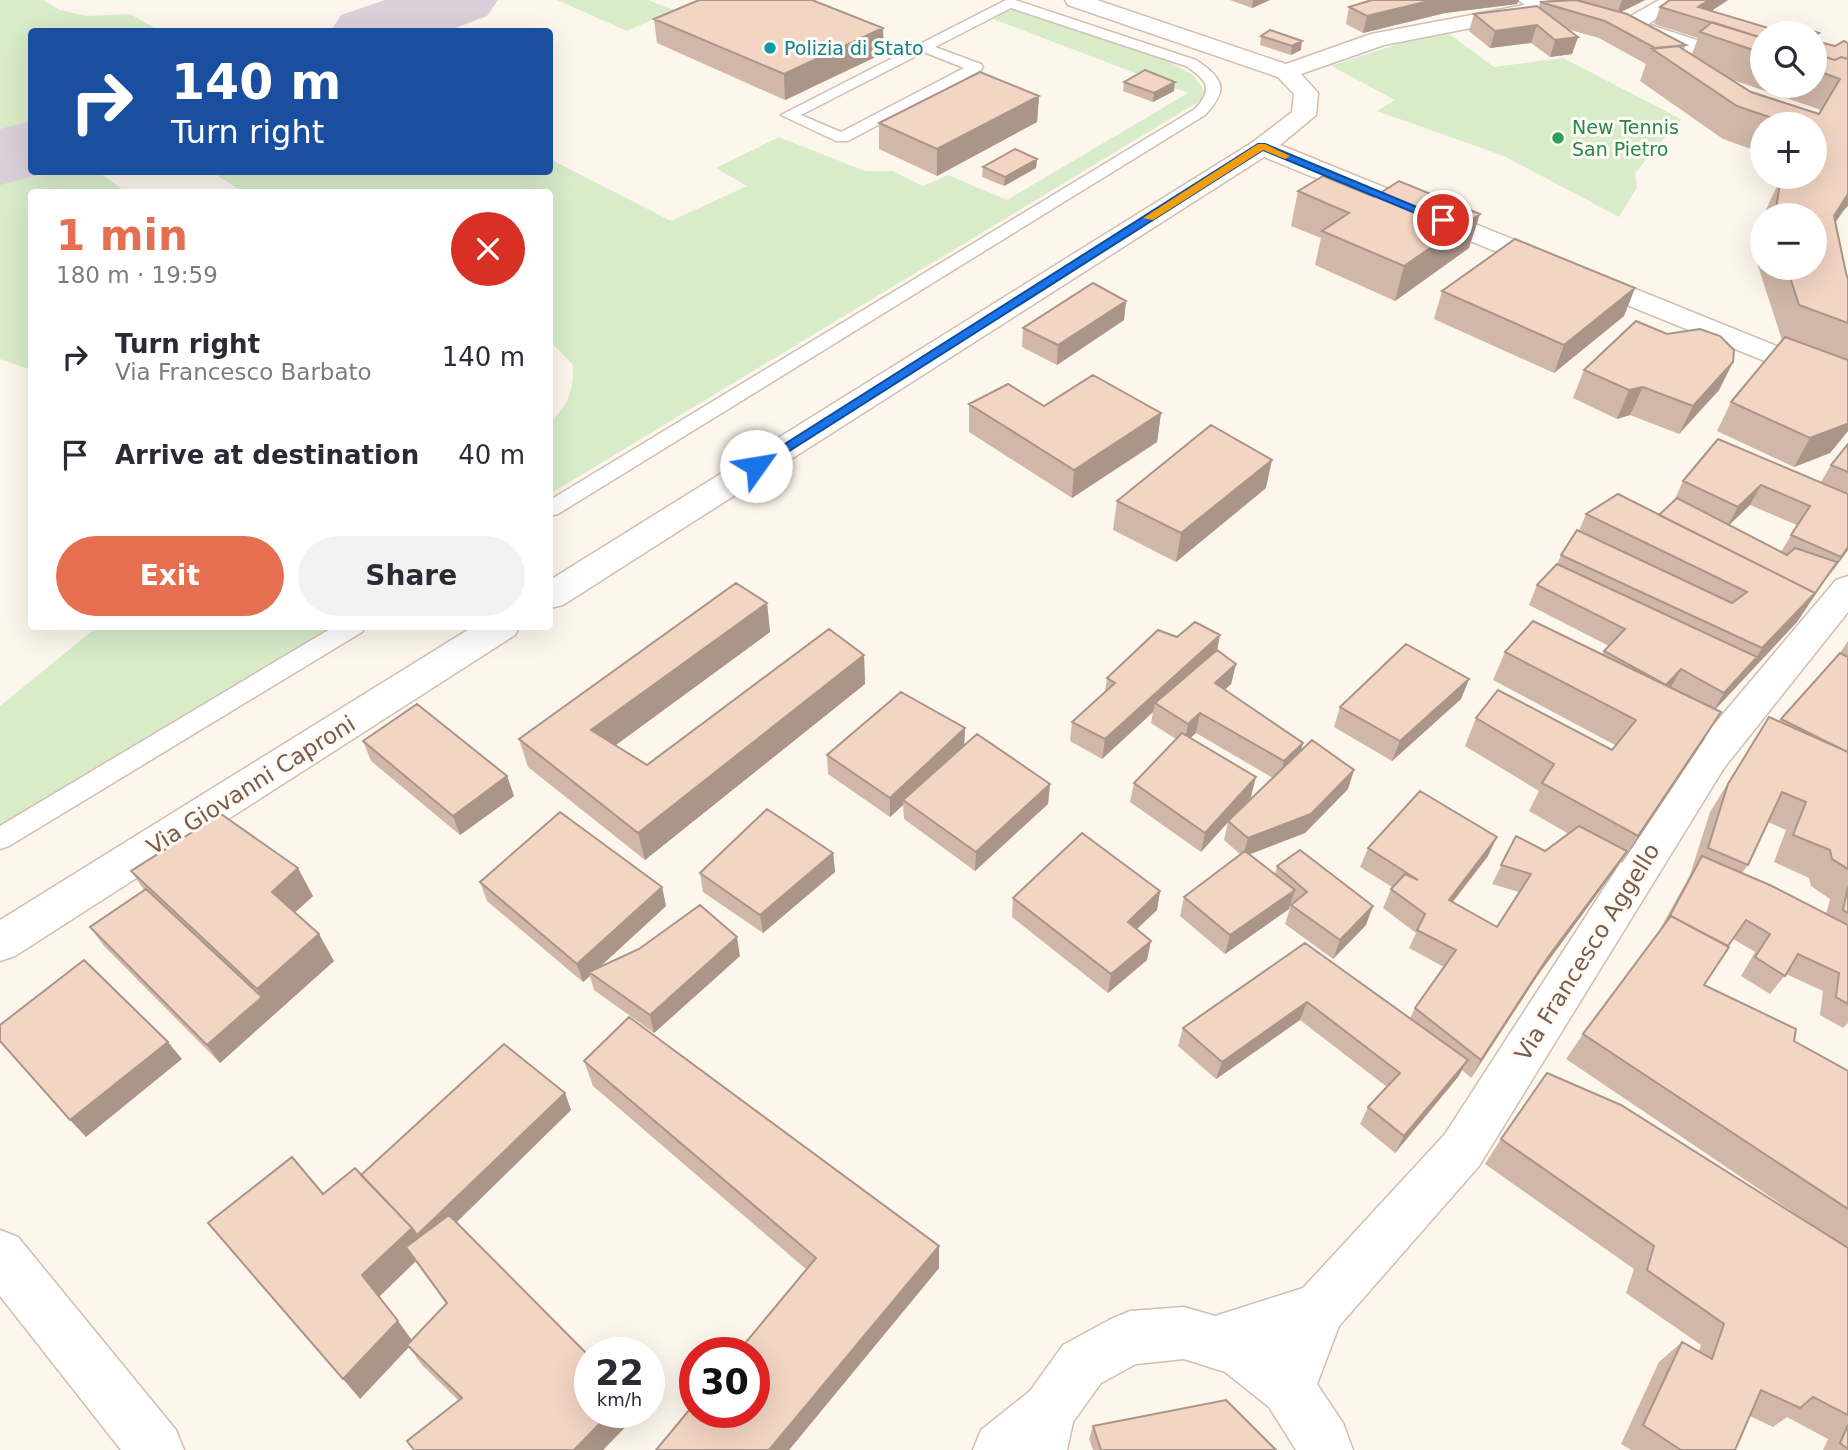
<!DOCTYPE html>
<html lang="en">
<head>
<meta charset="utf-8">
<style>
  :root { --surface:#fff; --page:#f2f2f3; --text:#2b2b33; --muted:#7c7c81; --accent:#e76f51 }
  body { margin:0; font-family:"DejaVu Sans",sans-serif; background:var(--page); color:var(--text); height:100vh; display:flex; flex-direction:column; font-size:26px; white-space:nowrap }
  * { box-sizing:border-box; margin:0 }
  p { font-size:23px; color:var(--muted) }
  .icon { flex:none; width:38px; height:38px; fill:none; stroke:currentColor; stroke-width:2; stroke-linecap:round; stroke-linejoin:round }
  .map { position:relative; flex:1; overflow:hidden }
  .details { position:absolute; left:28px; top:189px; width:525px; height:441px; display:flex; flex-direction:column; background:var(--surface); border-radius:7px; box-shadow:0 7px 28px #0002 }
  .details>* { flex:none }
  .top-card { position:absolute; left:28px; top:28px; width:525px; height:147px; border-radius:7px; box-shadow:0 7px 28px #0002; background:#1a4fa0; color:#fff; overflow:hidden }
  .tools { position:absolute; left:1750px; top:21px; display:grid; gap:14px }
  .tools a { display:grid; place-items:center; width:77px; height:77px; border-radius:50%; background:var(--surface); box-shadow:0 7px 28px #0002; font-size:35px }
  .speed { position:absolute; left:574px; top:1337px; display:flex; gap:14px; font-size:35px; font-weight:700; text-align:center }
  .speed>* { display:grid; place-content:center; width:91px; height:91px; border-radius:50%; background:var(--surface); box-shadow:0 7px 28px #0002; line-height:1 }
  .speed small { font-size:18px; font-weight:400 }
  .speed .limit { border:10px solid #d22; background:#fff; color:#111 }
  .pin { position:absolute; display:grid; place-items:center; width:60px; height:60px; color:#fff; margin:-30px; border:4px solid #fff; border-radius:50%; box-shadow:0 2px 7px #0007 }
  .me { position:absolute; width:77px; margin:-38px; rotate:58deg; stroke-linejoin:round; filter:drop-shadow(0 0 5px #0008) }
  .turn { display:flex; align-items:center; gap:24px; height:147px; padding:0 28px; font-size:32px }
  .turn .icon { width:91px; height:91px; stroke-width:2.5 }
  .turn b { display:block; font-size:49px; line-height:60px }
  .round { display:grid; place-items:center; flex:none; width:74px; height:74px; border-radius:37px; background:var(--page) }
  .summary { display:flex; align-items:center; justify-content:space-between; height:119px; padding:0 28px }
  h1 { font-size:42px; font-weight:700; line-height:52px; color:var(--accent) }
  .button { display:flex; gap:14px; margin-top:auto; padding:14px 28px }
  .button a { flex:1; height:80px; border-radius:42px; background:var(--accent); color:#fff; font-size:28px; font-weight:700; line-height:80px; text-align:center }
  .button a+a { background:var(--page); color:var(--text) }
  ul { padding:0; list-style:none }
  li { display:flex; align-items:center; gap:21px; height:98px; padding:0 28px }
  li div { flex:1 }
  li b { display:block; font-size:26px }
  li em { font-style:normal }
  .map>svg:first-child { display:block }
  .green { fill:#d8ecc9 }
  .lines { fill:none; stroke-linecap:round; stroke-linejoin:round }
  .taxiway { fill:#dbcfda; fill-rule:evenodd }
  .service-casing { stroke:#d1beb0; stroke-width:3 }
  .minor-casing { stroke:#d1beb0; stroke-width:3 }
  .tertiary-casing { stroke:#d1beb0; stroke-width:3 }
  .service { fill:#fff; fill-rule:evenodd }
  .minor { fill:#fff; fill-rule:evenodd }
  .tertiary { fill:#fff; fill-rule:evenodd }
  .wall { fill:#d1b7a8; fill-rule:evenodd }
  .shaded-wall { fill:#aa9588 }
  .building { fill:#f3d5c3; stroke:#aa9588; stroke-width:2 }
  .route { fill:#1a73e8; stroke:#114b97; stroke-width:2 }
  .slow { fill:#f59e0b }
  .culture-dot { fill:#0f9aa8; stroke:#fffaf3; stroke-width:2.5 }
  .leisure-dot { fill:#2e9e5b; stroke:#fffaf3; stroke-width:2.5 }
  .labels { text-anchor:middle; dominant-baseline:central; stroke-width:6; stroke-linejoin:round; paint-order:stroke }
  .far-culture-label { font-size:19px; fill:#0d838f; stroke:#fffaf3; text-anchor:start }
  .far-leisure-label { font-size:19px; fill:#27864d; stroke:#fffaf3; text-anchor:start }
  .street-label { font-size:23px; fill:#7a5c4d; stroke:#fffaf3 }
</style>
</head>
<body>
<div class="map">
<svg width="1848" height="1450" viewBox="0 0 1848 1450">
  <rect width="100%" height="100%" fill="#fdf6ec"/>
  <!-- green -->
  <path class="green" d="M0,0H43L60,10L87,16L130,14L160,31L32,32L31,128L0,139Z
    M557,0H648L674,10L627,31Z
    M1012,9L1168,61L1193,75L1204,90L1203,99L550,494V421C569,407 574,387 573,365L550,341V192H243L212,172H550V159L671,221L747,186L716,168L779,137L865,171H893L923,186L948,175L1007,200L1188,93L993,19Z
    M1449,34L1494,67L1563,58L1681,119L1635,173L1637,187L1619,217L1504,156L1377,111L1395,100L1331,66L1404,42Z
    M31,166L32,172H98L126,192H32L31,370L0,359V177Z
    M97,627H335L0,829V706Z"/>
  <g class="lines">
    <!-- taxiway -->
    <path class="taxiway" d="M385,0H498L487,16L445,32H330L341,15Z
      M32,121V172H49L0,185V129Z"/>
    <!-- service casing -->
    <g class="service-casing">
      <path id="service" d="M1006,0H1015L1196,60C1224,79 1229,89 1205,115L558,514L550,516V500L1195,109C1214,88 1207,80 1186,66L1011,8L935,47L981,64L983,67L981,70L848,141H836L781,115ZM924,52L964,68L841,132L801,115Z
        M335,626H365L362,632L9,846L0,849V826Z"/>
    </g>
    <!-- minor casing -->
    <g class="minor-casing">
      <path id="minor" d="M1065,0H1097L1286,64L1371,34L1524,5L1532,6L1535,11L1532,16L1384,45L1301,74L1318,93L1316,115L1280,145L1848,375V395L1264,157L563,605L550,608V580L1253,142L1292,112L1294,94L1278,77L1068,5Z
        M1659,0H1685L1638,31H1622L1619,26L1622,21Z
        M1848,576V612L1724,768L1479,1166L1339,1326L1317,1384L1343,1423L1353,1450H1296L1269,1407L1225,1372L1184,1359L1136,1364L1101,1383L1073,1422L1067,1450H973L981,1430L1030,1391L1063,1345L1111,1319L1130,1311L1184,1307L1215,1316L1303,1288L1445,1134L1696,746L1836,580Z
        M474,626H520L515,635L15,956L0,961V920Z
        M0,1230L18,1237L176,1430L184,1450H121L0,1296Z"/>
    </g>
    <!-- tertiary casing -->
    <g class="tertiary-casing">
      <path id="tertiary" d="M1518,0H1545L1638,21L1762,61V75L1625,32L1536,13Z"/>
    </g>
    <!-- service -->
    <use href="#service" class="service"/>
    <!-- minor -->
    <use href="#minor" class="minor"/>
    <!-- tertiary -->
    <use href="#tertiary" class="tertiary"/>
  </g>
  <!-- wall -->
  <path class="wall" d="M1230,0H1270L1252,8Z
    M1369,0H1519L1517,4L1445,13L1363,33L1346,24L1349,7Z
    M1552,0H1645L1621,12L1686,45L1684,49L1692,54L1698,38L1654,24L1660,7L1728,0L1711,11L1778,31L1819,33L1815,41L1835,46L1844,41V210L1835,222L1846,273L1848,279V431L1830,453L1794,467L1717,431L1731,402L1782,340L1757,263L1762,229V268H1815V215H1764L1765,212L1781,177L1815,124H1762V153L1723,139L1640,81L1646,64L1599,38L1567,29L1578,37L1572,54L1550,57L1531,43L1490,48L1469,31L1474,14L1539,7L1540,2L1558,1ZM1762,33H1815V86H1762ZM1730,79L1821,110L1819,114L1751,92Z
    M654,19L884,53L785,100L657,43Z
    M1270,30L1301,50L1291,55L1260,45L1261,36Z
    M1124,82L1174,91L1153,102L1123,91Z
    M1039,96L1037,122L937,176L879,149V123Z
    M1037,159L1036,168L1004,186L982,177L983,167Z
    M1298,191L1374,197L1469,248L1395,301L1315,265L1321,238L1291,226Z
    M1635,288L1624,316L1554,373L1434,319L1442,291Z
    M1126,301L1124,320L1057,365L1022,347L1023,328Z
    M1733,362L1719,390L1679,434L1630,415L1617,419L1573,398L1584,370Z
    M969,404L1044,406L1161,413L1157,442L1072,498L969,432Z
    M1848,444V550L1828,576L1797,622L1715,709L1704,740L1622,863L1620,862L1538,975L1471,1078L1462,1070L1458,1077L1395,1153L1360,1124L1368,1107L1387,1087L1300,1020L1216,1079L1178,1046L1183,1028L1305,943L1410,1018L1415,1008L1444,967L1409,948L1416,933L1383,908L1392,887L1360,867L1368,848L1488,856L1453,902L1497,927L1519,892L1492,884L1516,836L1545,851L1569,834L1529,811L1539,791L1465,746L1476,718L1612,750L1615,745L1493,680L1505,652L1602,654L1609,646L1529,605L1537,585L1557,564L1561,555L1579,531L1586,514L1659,515L1674,501L1683,481L1821,482L1831,465ZM1750,505L1797,525L1781,552L1729,525Z
    M1266,488L1176,562L1113,530L1117,501Z
    M767,603L770,632L616,745L647,765L864,655L865,684L645,860L528,767L519,739Z
    M1220,635L1217,650L1236,664L1231,684L1224,690L1303,743L1301,751L1348,789L1305,833L1249,854L1275,874L1277,866L1366,925L1333,959L1285,924L1291,905L1293,904L1291,902L1289,909L1225,954L1180,916L1184,897L1241,855L1224,840L1228,822L1201,852L1130,802L1134,783L1176,739L1151,723L1153,712L1102,759L1070,741L1072,722L1105,692L1107,678L1177,637ZM1196,733L1273,778L1230,819L1251,797L1190,738Z
    M1848,641V1023L1843,1028L1820,1015L1823,991L1786,974L1770,994L1741,976L1755,952L1733,939L1704,985L1794,1041L1848,1071V1450H1823L1828,1439L1787,1417L1773,1427L1750,1416L1735,1450H1631L1621,1444L1659,1362L1682,1342L1699,1351L1701,1345L1626,1293L1634,1269L1485,1164L1501,1139L1818,1229L1566,1059L1583,1034L1659,931L1690,875L1710,812L1769,717L1779,721L1840,653ZM1768,822L1786,830L1774,862L1809,878L1811,886L1830,899L1826,914L1742,873L1748,865Z
    M1469,679L1461,699L1392,761L1334,727L1340,707Z
    M965,728L964,746L1050,784L1048,804L975,871L904,819L903,805L890,817L828,774L827,755Z
    M363,741L507,776L514,796L460,835L371,761Z
    M833,853L835,872L763,933L703,892L700,873Z
    M131,871L313,896L295,912L334,961L220,1063L104,946L90,927L144,890Z
    M480,882L662,887L666,906L600,967L740,956L654,1033L594,990L590,976L583,982L487,901Z
    M1160,891L1157,910L1137,929L1147,960L1108,993L1012,917L1013,898Z
    M584,1061L939,1268L789,1450H656L807,1270L593,1086Z
    M565,1093L571,1110L457,1222L590,1412H635L637,1415L603,1450H414L459,1401L422,1365L409,1347L360,1399L323,1194L361,1175ZM416,1261L446,1304L412,1340L379,1296Z
    M1093,1426L1276,1450H1093L1089,1439Z"/>
  <!-- shaded-wall -->
  <path class="shaded-wall" d="M1253,0H1270L1252,8Z
    M1433,0H1519L1517,4L1445,13L1363,33L1367,16Z
    M1622,0H1645L1617,14Z
    M1709,0H1728L1699,19L1698,7Z
    M1537,25L1531,43L1490,48L1495,31Z
    M883,28L884,53L785,100L784,74Z
    M1578,37L1572,54L1550,57L1555,40Z
    M1302,41L1301,50L1291,55L1292,46Z
    M1175,82L1174,91L1153,102L1154,93Z
    M1039,96L1037,122L937,176V149Z
    M1037,159L1036,168L1004,186L1005,177Z
    M1848,194V206L1844,210L1816,250L1834,216Z
    M1480,214L1469,248L1395,301L1404,266Z
    M1635,288L1624,316L1554,373L1564,345Z
    M1126,301L1124,320L1057,365L1058,345Z
    M1733,362L1719,390L1679,434L1693,406Z
    M1643,387L1630,415L1617,419L1629,390Z
    M1161,413L1157,442L1072,498L1074,470Z
    M1848,423V431L1830,453L1794,467L1810,438Z
    M1272,460L1266,488L1176,562L1181,533Z
    M1761,485L1750,505L1727,527L1738,507Z
    M1848,547V550L1829,576L1841,557Z
    M1837,562L1797,622L1712,713L1724,693L1757,657L1762,648Z
    M767,603L770,632L598,758L591,730Z
    M1220,635L1216,655L1155,703L1153,712L1102,759L1105,739Z
    M864,655L865,684L645,860L638,833Z
    M1236,664L1231,684L1211,703L1215,683Z
    M1681,669L1670,689L1666,685Z
    M1469,679L1461,699L1392,761L1400,741Z
    M1721,712L1704,740L1622,863L1638,836Z
    M1200,713L1196,733L1184,744L1188,724Z
    M965,728L964,748L903,800V805L890,817V798Z
    M1303,743L1297,762L1279,781L1284,761Z
    M1354,770L1348,789L1305,833L1243,857L1248,838Z
    M507,776L514,796L460,835L453,816Z
    M1256,777L1251,797L1201,852L1205,833Z
    M1050,784L1048,804L975,871L976,852Z
    M1497,837L1488,856L1440,918L1449,900Z
    M1627,851L1615,870L1538,975L1471,1078L1481,1060L1548,957Z
    M833,853L835,872L763,933L760,915Z
    M298,868L313,896L288,919L272,892Z
    M662,887L666,906L592,974L589,972L590,976L583,982L577,964Z
    M1295,890L1289,909L1225,954L1230,935Z
    M1160,891L1157,910L1125,940L1128,922Z
    M1373,906L1366,925L1333,959L1340,940Z
    M319,934L334,961L220,1063L207,1045L262,997L257,989Z
    M737,937L740,956L654,1033L650,1015Z
    M1151,941L1147,960L1108,993L1111,974Z
    M1307,1002L1300,1020L1216,1079L1222,1062Z
    M168,1042L182,1059L86,1137L70,1120Z
    M1468,1060L1458,1077L1395,1153L1404,1136Z
    M565,1093L571,1110L427,1251L417,1235Z
    M412,1228L427,1251L406,1247L416,1261L379,1297L362,1275Z
    M939,1246V1268L789,1450H769Z
    M398,1321L413,1342L407,1345L409,1347L360,1399L343,1379Z
    M611,1412H635L637,1415L603,1450H574Z"/>
  <!-- building -->
  <path class="building" d="M699,0H812L883,28L784,74L654,19Z
    M1372,0H1433L1367,16L1349,7Z
    M1576,0L1627,14L1686,45L1655,48L1605,21L1540,2Z
    M1670,0H1709L1698,7L1778,31L1789,23L1819,33L1815,35V33H1762V38L1660,7Z
    M1537,6L1578,37L1555,40L1537,25L1495,31L1474,14Z
    M1712,22L1762,38V53L1700,32Z
    M1270,30L1302,41L1292,46L1261,36Z
    M1815,41L1835,46L1844,41L1848,43V59L1841,57L1835,60L1815,54Z
    M1678,46L1751,92L1819,114L1840,79L1815,70V54L1835,60L1841,57L1848,59V194L1834,216L1846,273L1848,279V323L1799,305L1787,268H1815V215H1775L1781,177H1815V124H1790L1737,106L1652,49Z
    M1145,70L1175,82L1154,93L1124,82Z
    M980,72L1039,96L937,149L879,123Z
    M1015,149L1037,159L1005,177L983,167Z
    M1323,176L1374,197L1399,181L1480,214L1404,266L1322,231L1349,213L1298,191Z
    M1515,239L1635,288L1564,345L1442,291Z
    M1093,283L1126,301L1058,345L1023,328Z
    M1636,321L1667,334L1700,329L1720,336L1734,350L1733,362L1693,406L1643,387L1629,390L1584,370Z
    M1785,337L1848,360V423L1847,424L1810,438L1731,402Z
    M1093,375L1161,413L1074,470L969,404L1008,384L1044,406Z
    M1211,425L1272,460L1181,533L1117,501Z
    M1718,439L1848,494V547L1841,557L1791,535L1810,506L1761,485L1738,507L1683,481Z
    M1848,444V472L1831,465Z
    M1618,494L1815,593L1762,648L1561,555L1577,530L1732,603L1747,592L1586,514Z
    M1677,498L1787,555L1795,548L1837,562L1809,602L1815,593L1659,515Z
    M1557,564L1757,657L1724,693L1681,669L1666,685L1604,651L1625,629L1537,585Z
    M736,583L767,603L591,730L647,765L829,629L864,655L638,833L519,739Z
    M1533,621L1721,712L1638,836L1542,783L1554,764L1476,718L1498,690L1612,750L1636,720L1505,652Z
    M1195,622L1220,635L1105,739L1072,722L1115,683L1107,678L1158,630L1177,637Z
    M1406,644L1469,679L1400,741L1340,707Z
    M1217,650L1236,664L1215,683L1303,743L1284,761L1200,713L1188,724L1155,703Z
    M1840,653L1848,657V752L1827,742L1781,719Z
    M901,692L965,728L890,798L827,755Z
    M417,704L507,776L453,816L363,741Z
    M1769,717L1848,752V869L1832,859L1830,850L1793,835L1806,802L1782,792L1748,865L1708,848L1728,784Z
    M1182,733L1256,777L1205,833L1134,783Z
    M977,734L1050,784L976,852L903,800Z
    M1312,740L1354,770L1311,814L1248,838L1228,821Z
    M1420,791L1497,837L1449,900L1497,927L1531,874L1501,865L1516,836L1545,851L1579,826L1627,851L1548,957L1481,1060L1415,1008L1456,950L1417,930L1425,914L1391,889L1405,874L1418,880L1368,848Z
    M767,809L833,853L760,915L700,873Z
    M560,812L662,887L577,964L480,882Z
    M221,814L298,868L272,892L319,934L257,989L131,871Z
    M1082,833L1160,891L1128,922L1151,941L1111,974L1013,898Z
    M1300,850L1373,906L1340,940L1291,905L1307,892L1277,866Z
    M1245,851L1295,890L1230,935L1184,897Z
    M1702,856L1772,886L1848,925V1004L1836,997L1839,973L1798,954L1785,976L1755,957L1770,934L1746,920L1728,946L1671,916L1667,921Z
    M1848,886V913L1843,910Z
    M146,889L262,997L207,1045L90,927Z
    M700,905L737,937L650,1015L589,972L639,949Z
    M1671,916L1729,947L1704,985L1796,1029L1794,1041L1848,1071V1209L1583,1034Z
    M1305,943L1468,1060L1404,1136L1368,1107L1400,1073L1307,1002L1222,1062L1183,1028Z
    M84,960L168,1042L70,1120L0,1041V1025Z
    M629,1017L939,1246L769,1450H656L695,1403V1412H754V1353H737L816,1258L584,1061Z
    M504,1044L565,1093L417,1235L412,1228L361,1175Z
    M1547,1073L1621,1105L1848,1248V1415L1813,1397L1800,1408L1761,1390L1735,1450H1681L1643,1425L1682,1342L1712,1359L1724,1324L1647,1270L1654,1246L1501,1139Z
    M292,1157L323,1194L355,1168L412,1228L362,1275L398,1321L343,1379L208,1223Z
    M449,1215L590,1357V1412H611L574,1450H414L407,1441L462,1398L407,1345L447,1303L406,1247Z
    M1226,1400L1276,1450H1101L1093,1426Z
    M1848,1425V1449L1840,1443Z"/>
  <!-- route -->
  <path class="route" d="M1258,144H1265L1448,220L1439,223L1263,150L761,469H752L750,466Z"/>
  <!-- slow -->
  <path class="slow" d="M1258,144H1265L1290,156L1285,159L1263,150L1153,220L1143,218Z"/>
  <!-- markers -->
  <circle class="culture-dot" cx="770" cy="48" r="7"/>
  <circle class="leisure-dot" cx="1558" cy="138" r="7"/>
  <g class="labels">
    <!-- far-culture labels -->
    <g class="far-culture-label">
      <text x="784" y="48">Polizia di Stato</text>
    </g>
    <!-- far-leisure labels -->
    <g class="far-leisure-label">
      <text x="1572" y="127">New Tennis<tspan x="1572" dy="22">San Pietro</tspan></text>
    </g>
    <!-- street labels -->
    <g class="street-label">
      <text transform="translate(251 785) rotate(-32)">Via Giovanni Caproni</text>
      <text transform="translate(1587 952) rotate(-58)">Via Francesco Aggello</text>
    </g>
  </g>
</svg>
<div class="tools">
<a><svg class="icon" aria-label="search" viewBox="0 0 24 24"><circle cx="10" cy="10" r="6"/><path d="M15 15l6 6"/></svg></a>
<a>+</a>
<a>−</a>
</div>
<div class="speed"><div>22<small>km/h</small></div><div class="limit">30</div></div>
<div class="pin" style="left:1443px;top:220px;background:#d93025"><svg class="icon" aria-label="arrive" viewBox="0 0 24 24"><path d="M6 21V4h12l-3 4 3 4H6"/></svg></div>
<svg class="me" style="left:756px;top:466px" viewBox="-20 -20 40 40"><circle r="19" fill="#fff"/><path d="M0-13L10 11 0 6-10 11z" fill="#1a73e8"/></svg>
<div class="top-card">
<div class="turn"><svg class="icon" aria-label="right" viewBox="0 0 24 24"><path d="M7 20v-9h11M14 6l5 5-5 5"/></svg><div><b>140 m</b>Turn right</div></div>
</div>
<section class="details">
<div class="summary"><div><h1>1 min</h1><p>180 m · 19:59</p></div><a class="round" style="background:#d93025;color:#fff"><svg class="icon" aria-label="close" viewBox="0 0 24 24"><path d="M6 6l12 12M18 6L6 18"/></svg></a></div>
<ul>
<li><svg class="icon" aria-label="right" viewBox="0 0 24 24"><path d="M7 20v-9h11M14 6l5 5-5 5"/></svg><div><b>Turn right</b><p>Via Francesco Barbato</p></div><em>140 m</em></li>
<li><svg class="icon" aria-label="arrive" viewBox="0 0 24 24"><path d="M6 21V4h12l-3 4 3 4H6"/></svg><div><b>Arrive at destination</b></div><em>40 m</em></li>
</ul>
<div class="button"><a>Exit</a><a>Share</a></div>
</section>
</div>
</body>
</html>
